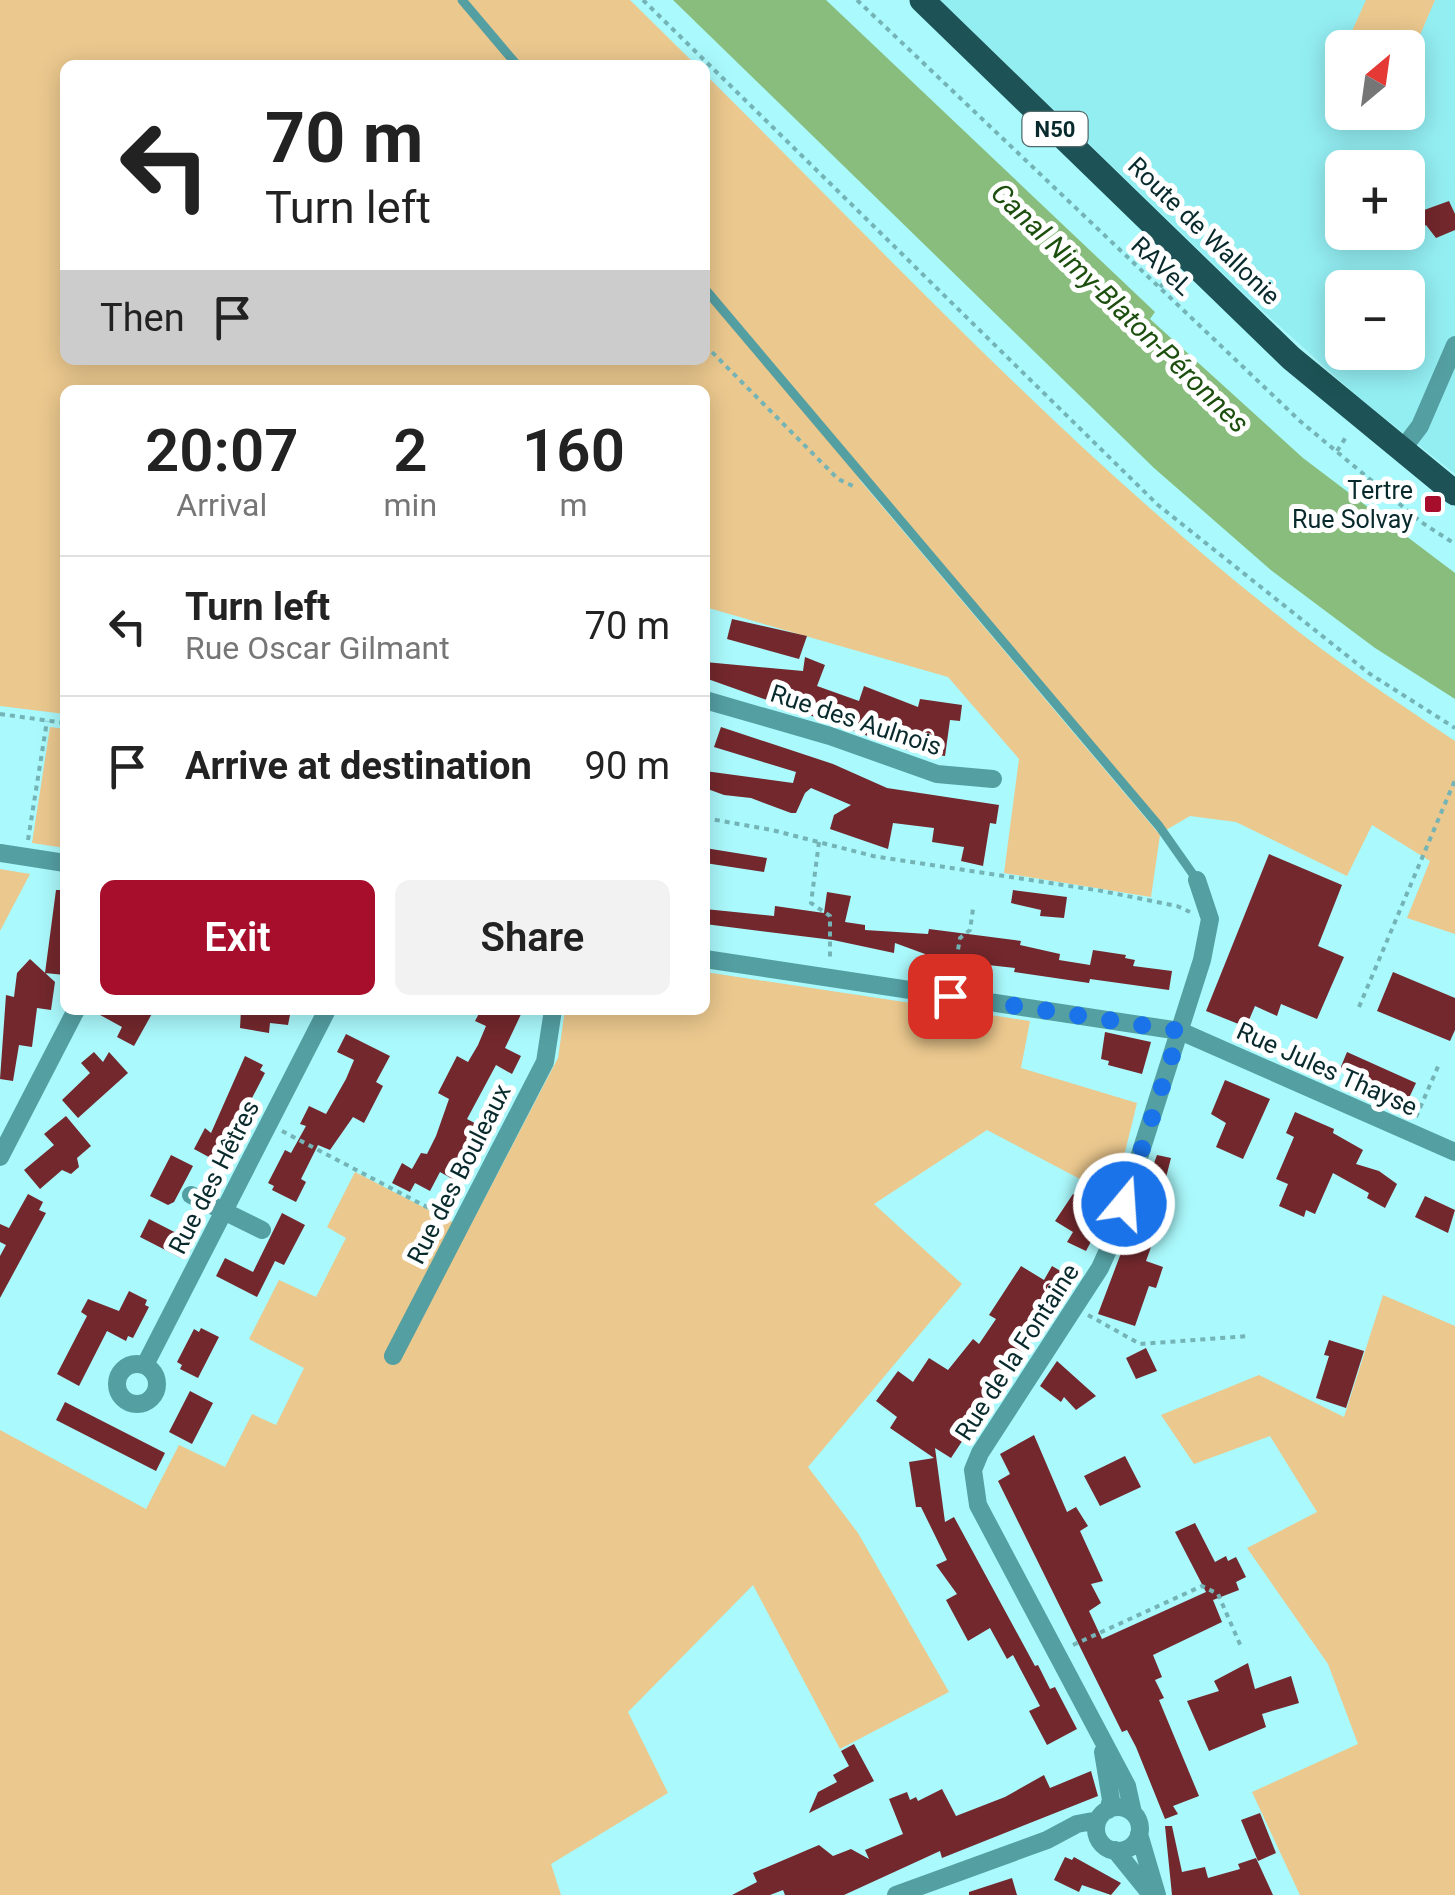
<!DOCTYPE html>
<html lang="en">
<head>
<meta charset="utf-8">
<style>
  :root { --surface:#fff; --page:#f2f2f2; --text:#222; --muted:#767676; --line:#e0e0e0; --accent:#a70e2c }
  body { margin:0; font-family:Roboto,sans-serif; background:var(--page); color:var(--text); height:100vh; display:flex; flex-direction:column; font-size:38px; white-space:nowrap }
  * { box-sizing:border-box; margin:0 }
  p { font-size:32px; color:var(--muted) }
  .icon { flex:none; width:55px; height:55px; fill:none; stroke:currentColor; stroke-width:2; stroke-linecap:round; stroke-linejoin:round }
  .map { position:relative; flex:1; overflow:hidden }
  .drawer { position:absolute; left:60px; top:385px; width:650px; height:630px; display:flex; flex-direction:column; background:var(--surface); border-radius:15px; box-shadow:0 5px 25px #0003 }
  .drawer>* { flex:none }
  .hud { position:absolute; left:60px; top:60px; width:650px; height:305px; border-radius:15px; box-shadow:0 5px 25px #0003; background:#fff; color:var(--text); overflow:hidden }
  .needle { width:65px; rotate:29deg }
  .buttons { position:absolute; left:1325px; top:30px; display:grid; gap:20px }
  .buttons a { display:grid; place-items:center; width:100px; height:100px; border-radius:15px; background:var(--surface); box-shadow:0 5px 25px #0003; font-size:50px }
  .pin { position:absolute; display:grid; place-items:center; width:85px; height:85px; color:#fff; margin:-42px; border-radius:20px; box-shadow:0 5px 15px #0006 }
  .me { position:absolute; width:110px; margin:-55px; rotate:18deg; stroke-linejoin:round; filter:drop-shadow(0 0 8px #0008) }
  .turn { display:flex; align-items:center; gap:35px; height:210px; padding:0 40px; font-size:45px }
  .turn .icon { width:130px; height:130px; stroke-width:2.5 }
  .turn b { display:block; font-size:70px; line-height:85px }
  .then { display:flex; align-items:center; height:95px; padding:0 40px; background:#0003; gap:20px; font-size:38px }
  .eta { display:flex; justify-content:space-evenly; align-items:center; height:170px; text-align:center }
  .eta b { font-size:60px; font-weight:600; line-height:70px }
  .cta { display:flex; gap:20px; margin-top:auto; padding:20px 40px }
  .cta a { flex:1; height:115px; border-radius:15px; background:var(--accent); color:#fff; font-size:40px; font-weight:600; line-height:115px; text-align:center }
  .cta a+a { background:var(--page); color:var(--text) }
  ul { padding:0; list-style:none }
  li { display:flex; align-items:center; gap:30px; height:140px; padding:0 40px; border-top:2px solid var(--line) }
  li div { flex:1 }
  li b { display:block; font-size:38px }
  li em { font-style:normal }
  .map>svg:first-child { display:block }
  .built { fill:#93eef2; fill-rule:evenodd }
  .green { fill:#ebc88e }
  .water { fill:#89bd7d }
  .building { fill:#73282d }
  .lines { fill:none; stroke-linecap:round; stroke-linejoin:round }
  .path { stroke:#74b4b7; stroke-width:4; stroke-dasharray:5 5; stroke-linecap:butt }
  .lane { stroke:#549fa2; stroke-width:9 }
  .street { stroke:#549fa2; stroke-width:18 }
  .primary { stroke:#1d5356; stroke-width:25 }
  .route { stroke:#1a73e8; stroke-width:18; stroke-dasharray:0 32.4 }
  .poi-dot { fill:#a70e2c; stroke:#fff; stroke-width:4 }
  .labels { text-anchor:middle; dominant-baseline:central; stroke-width:10; stroke-linejoin:round; paint-order:stroke }
  .shield { fill:#fff; stroke:#526a6b; stroke-width:2.5 }
  .shield-label { font-size:22px; font-weight:bold; fill:#082a2c }
  .street-label { font-size:25px; fill:#082a2c; stroke:#fff }
  .poi-label { font-size:25px; fill:#082a2c; stroke:#fff; text-anchor:end }
  .water-label { font-size:28px; font-style:italic; fill:#1c4f0e; stroke:#fff }
</style>
</head>
<body>
<div class="map">
<svg width="1455" height="1895" viewBox="0 0 1455 1895">
  <rect width="100%" height="100%" fill="#aaf9fc"/>
  <!-- built -->
  <path class="built" d="M940,0H1455V474L1357,396L1256,305ZM1342,48H1408V112H1342ZM1342,168H1408V232H1342ZM1342,288H1408V352H1342Z"/>
  <!-- green -->
  <path class="green" d="M0,0H630L696,65H65V360H705V74C890,258 1071,452 1276,614C1333,660 1394,700 1455,741V934L1407,918L1430,861L1372,825L1347,876L1236,822L1190,816L1166,830L865,479H859L1160,835L1151,897L1004,873L1019,759L948,677L705,607V390H65V714L0,706Z
    M1366,0H1435L1408,63V48L1360,47L1347,42Z
    M50,727L65,729V848L32,843Z
    M0,869L30,874L0,931Z
    M705,972L1030,1021L1021,1068L1137,1103L1114,1197L987,1130L874,1204L962,1284L808,1467L858,1533L949,1692L840,1749L753,1585L628,1712L668,1793L551,1864L561,1895H0V1430L146,1509L179,1445L225,1467L252,1414L276,1425L304,1368L249,1339L279,1280L316,1297L346,1238L327,1227L355,1172L468,1230L558,1058L565,1010H705Z
    M1383,1295L1455,1326V1895H1300L1252,1792L1358,1744L1328,1664L1247,1548L1317,1512L1270,1436L1194,1464L1161,1415L1259,1375L1344,1417Z"/>
  <!-- water -->
  <path class="water" d="M673,0H826L1155,312L1150,319L1303,458L1455,573V699L1375,648L1272,571L1154,468Z"/>
  <!-- building -->
  <path class="building" d="M1449,201L1455,214V230L1436,238L1426,225L1419,229L1413,214Z
    M732,619L807,636L799,659L727,639Z
    M805,657L825,665L817,686L859,701L864,686L918,707L920,699L962,705L960,721L950,720L945,756L910,751L705,678V662L803,671Z
    M721,727L833,764L887,788L999,805L996,824L990,823L983,866L961,861L964,847L932,842L934,828L893,823L888,849L830,829L834,815L851,805L811,788L805,793L796,813H791L751,798L724,795L705,788V771L793,783L796,772L714,747Z
    M705,848L767,858L764,872L705,863Z
    M1269,854L1342,885L1318,946L1344,957L1317,1019L1281,1004L1277,1016L1255,1006L1246,1027L1206,1011Z
    M56,890H65V975L45,973Z
    M1013,890L1067,897L1064,918L1040,916L1041,910L1011,903Z
    M827,892L851,896L845,922L865,925V930L928,934L929,929L1021,941L1020,945L1060,954L1059,960L1090,965L1093,950L1126,955L1125,958L1135,960L1133,966L1172,971L1169,990L1090,979L1089,983L1014,972L1015,968L925,958V954L895,943L894,953L833,940L705,924V909L774,916L775,906L824,913Z
    M30,959L55,982L51,1010L37,1008L32,1047L19,1045L13,1081L0,1079L6,995L14,997L17,973Z
    M1393,972L1455,998V1030L1450,1041L1377,1011Z
    M91,1010H154L134,1046L117,1037L122,1027Z
    M241,1010H291L288,1025L270,1023L269,1033L240,1028Z
    M481,1010H523L505,1048L521,1056L512,1074L496,1065L467,1119L484,1128L456,1181L440,1172L430,1191L415,1183L410,1192L392,1183L402,1163L412,1169L421,1153L427,1154L436,1136L449,1099L438,1093L457,1056L468,1062L478,1045L486,1026L475,1021Z
    M1105,1032L1151,1042L1142,1074L1108,1065L1109,1061L1101,1059Z
    M346,1034L390,1056L376,1082L383,1086L364,1123L353,1117L330,1150L318,1145L301,1179L306,1182L296,1202L272,1190L274,1186L268,1183L285,1150L291,1153L306,1126L300,1124L309,1106L326,1114L346,1079L354,1060L337,1052Z
    M94,1052L103,1062L109,1052L128,1073L78,1118L62,1100L90,1073L81,1063Z
    M1347,1052L1416,1083L1408,1100L1340,1069Z
    M245,1056L263,1065L260,1070L265,1073L238,1125L242,1128L226,1159L221,1157L218,1162L194,1149L205,1128L211,1133Z
    M1225,1080L1270,1099L1243,1159L1216,1147L1226,1123L1211,1114Z
    M1295,1112L1334,1129L1333,1133L1363,1150L1356,1164L1379,1171L1397,1184L1385,1208L1367,1198L1369,1193L1333,1173L1315,1214L1306,1210L1304,1217L1279,1206L1288,1184L1276,1179L1294,1137L1286,1133Z
    M66,1116L91,1146L77,1158L79,1167L71,1174L62,1170L40,1189L24,1170L54,1145L44,1134Z
    M171,1155L193,1166L174,1202L168,1205L150,1196Z
    M1157,1155L1171,1158L1161,1197L1143,1193Z
    M28,1194L43,1202L39,1210L46,1213L0,1298V1256L6,1245L0,1242V1224L9,1228Z
    M1073,1194L1108,1209L1086,1251L1067,1242L1073,1232L1055,1221Z
    M1425,1196L1455,1210L1448,1233L1415,1217Z
    M282,1213L305,1225L284,1265L275,1261L257,1297L216,1276L225,1258L253,1272Z
    M1135,1216L1159,1225L1146,1261L1163,1267L1156,1288L1149,1286L1135,1326L1098,1314Z
    M149,1219L190,1240L181,1258L140,1237Z
    M1021,1266L1044,1280L1052,1266L1071,1277L951,1458L935,1448L945,1522L954,1517L1035,1666L1038,1665L1050,1689L1055,1687L1077,1729L1047,1745L1029,1711L1040,1706L1013,1655L1007,1659L990,1628L968,1641L946,1600L957,1594L936,1565L947,1560L921,1507H916L909,1462L934,1458L890,1428L897,1417L876,1401L898,1371L913,1382L929,1358L948,1370L973,1339L979,1344L996,1319L989,1315Z
    M129,1291L147,1300L145,1305L149,1307L133,1338L128,1336L126,1341L107,1331L79,1386L57,1374L87,1316L81,1312L88,1299L119,1311Z
    M201,1328L219,1337L198,1378L180,1369L182,1365L177,1362L194,1329L199,1332Z
    M1329,1340L1364,1351L1346,1408L1316,1398L1329,1356L1324,1355Z
    M1146,1348L1157,1371L1136,1379L1126,1358Z
    M1057,1361L1096,1396L1076,1410L1064,1397L1061,1402L1040,1386Z
    M190,1391L213,1403L192,1444L169,1432Z
    M65,1402L165,1453L156,1471L56,1420Z
    M1034,1435L1067,1512L1076,1507L1088,1526L1080,1531L1103,1581L1091,1584L1101,1603L1089,1611L1102,1639L1206,1592L1175,1532L1195,1523L1215,1562L1226,1556L1228,1561L1236,1557L1246,1577L1236,1582L1239,1590L1213,1600L1222,1622L1153,1655L1162,1677L1155,1680L1164,1698L1159,1700L1199,1796L1173,1806L1178,1814L1165,1819L1136,1747L1127,1730L1122,1732L998,1481L1010,1474L1000,1454Z
    M1125,1456L1141,1487L1100,1506L1084,1476Z
    M1248,1663L1255,1689L1291,1676L1299,1703L1262,1714L1266,1727L1209,1751L1187,1701L1219,1691L1214,1681Z
    M854,1744L874,1781L809,1813L818,1792L837,1782L833,1775L849,1766L841,1751Z
    M1091,1771L1098,1796L942,1858L940,1851L844,1895H785L783,1890L770,1895H732L757,1882L753,1873L819,1845L833,1856L851,1849L869,1859L865,1850L903,1834L889,1799L907,1792L910,1800L916,1797L918,1801L942,1789L956,1816L1005,1797L1044,1775L1050,1788Z
    M1260,1813L1276,1853L1258,1861L1241,1820Z
    M1165,1826H1172L1182,1872L1205,1867L1208,1878L1240,1869L1238,1864L1256,1858L1273,1895H1172Z
    M1065,1857L1072,1860L1074,1857L1121,1883L1111,1895L1082,1885L1079,1892L1054,1880Z
    M1012,1878L1017,1895H969V1892Z"/>
  <g class="lines">
    <!-- path -->
    <path class="path" d="M643,0L1158,505L1370,674L1455,728
      M857,0L1300,421L1421,522L1455,544
      M1160,287L1174,273
      M705,345L838,479L853,486
      M1337,451L1346,437
      M0,714L65,723
      M705,818L772,830L873,856L1102,891L1177,906L1190,912
      M28,840L47,721
      M819,842L811,903L830,916V961
      M953,979L960,938L970,930L973,909
      M1359,1007L1455,780
      M1416,1117L1440,1062
      M282,1131L446,1217
      M1088,1315L1140,1344L1249,1336
      M1073,1645L1202,1586L1218,1594L1242,1649"/>
    <!-- lane -->
    <path class="lane" d="M462,0L517,65
      M705,289L1159,826L1197,880"/>
    <!-- street -->
    <path class="street" d="M1401,451L1420,426L1455,345
      M705,700L830,736L937,774L993,779
      M0,853L65,863
      M705,959L1180,1031L1455,1152
      M0,1157L76,1010
      M191,1195L262,1230
      M393,1356L545,1062L553,1010
      M117 1384a20 20 0 1 1 40 0a20 20 0 1 1-40 0Z
      M145,1365L327,1010
      M1103,1752L1111,1800L1108,1810
      M1096 1829a22 22 0 1 1 44 0a22 22 0 1 1-44 0Z
      M1133,1813L1127,1786L978,1505L973,1470L980,1453L1100,1268L1113,1239L1202,960L1210,919L1197,880
      M1139,1834L1157,1895
      M1115,1850L1149,1892
      M896,1895L1047,1840L1077,1824L1098,1820"/>
    <!-- primary -->
    <path class="primary" d="M922,0L1291,358L1455,493"/>
  </g>
  <g class="lines">
    <!-- route -->
    <path class="route" d="M950,996L1180,1031L1124,1204"/>
  </g>
  <!-- markers -->
  <rect class="poi-dot" x="1423" y="494" width="20" height="20" rx="5"/>
  <g class="labels">
    <!-- shield labels -->
    <rect class="shield" x="1022.5" y="112" width="65" height="34" rx="8"/>
    <g class="shield-label">
      <text x="1055" y="129">N50</text>
    </g>
    <!-- street labels -->
    <g class="street-label">
      <text transform="translate(1204 231) rotate(44)">Route de Wallonie</text>
      <text transform="translate(1162 266) rotate(43)">RAVeL</text>
      <text transform="translate(856 720) rotate(18)">Rue des Aulnois</text>
      <text transform="translate(1327 1069) rotate(24)">Rue Jules Thayse</text>
      <text transform="translate(459 1174) rotate(-63)">Rue des Bouleaux</text>
      <text transform="translate(214 1177) rotate(-63)">Rue des Hêtres</text>
      <text transform="translate(1017 1352) rotate(-57)">Rue de la Fontaine</text>
    </g>
    <!-- poi labels -->
    <g class="poi-label">
      <text x="1413" y="490">Tertre<tspan x="1413" dy="29">Rue Solvay</tspan></text>
    </g>
    <!-- water labels -->
    <g class="water-label">
      <text transform="translate(1120 308) rotate(44)">Canal Nimy-Blaton-Péronnes</text>
    </g>
  </g>
</svg>
<div class="buttons">
<a><svg class="needle" viewBox="-14 -14 28 28"><path d="M0-13l5 13h-10z" fill="#e53935"/><path d="M0 13l5-13h-10z" fill="#767676"/></svg></a>
<a>+</a>
<a>−</a>
</div>
<div class="pin" style="left:950px;top:996px;background:#d93025"><svg class="icon" aria-label="arrive" viewBox="0 0 24 24"><path d="M6 21V4h12l-3 4 3 4H6"/></svg></div>
<svg class="me" style="left:1124px;top:1204px" viewBox="-20 -20 40 40"><circle r="17" fill="#1a73e8" stroke="#fff" stroke-width="3"/><path d="M0-11L8 9 0 5-8 9z" fill="#fff"/></svg>
<div class="hud">
<div class="turn"><svg class="icon" aria-label="left" viewBox="0 0 24 24"><path d="M17 20v-9H6M10 6l-5 5 5 5"/></svg><div><b>70 m</b>Turn left</div></div>
<div class="then">Then<svg class="icon" aria-label="arrive" viewBox="0 0 24 24"><path d="M6 21V4h12l-3 4 3 4H6"/></svg></div>
</div>
<section class="drawer">
<div class="eta">
<div><b>20:07</b><p>Arrival</p></div>
<div><b>2</b><p>min</p></div>
<div><b>160</b><p>m</p></div>
</div>
<ul>
<li><svg class="icon" aria-label="left" viewBox="0 0 24 24"><path d="M17 20v-9H6M10 6l-5 5 5 5"/></svg><div><b>Turn left</b><p>Rue Oscar Gilmant</p></div><em>70 m</em></li>
<li><svg class="icon" aria-label="arrive" viewBox="0 0 24 24"><path d="M6 21V4h12l-3 4 3 4H6"/></svg><div><b>Arrive at destination</b></div><em>90 m</em></li>
</ul>
<div class="cta"><a>Exit</a><a>Share</a></div>
</section>
</div>
</body>
</html>
